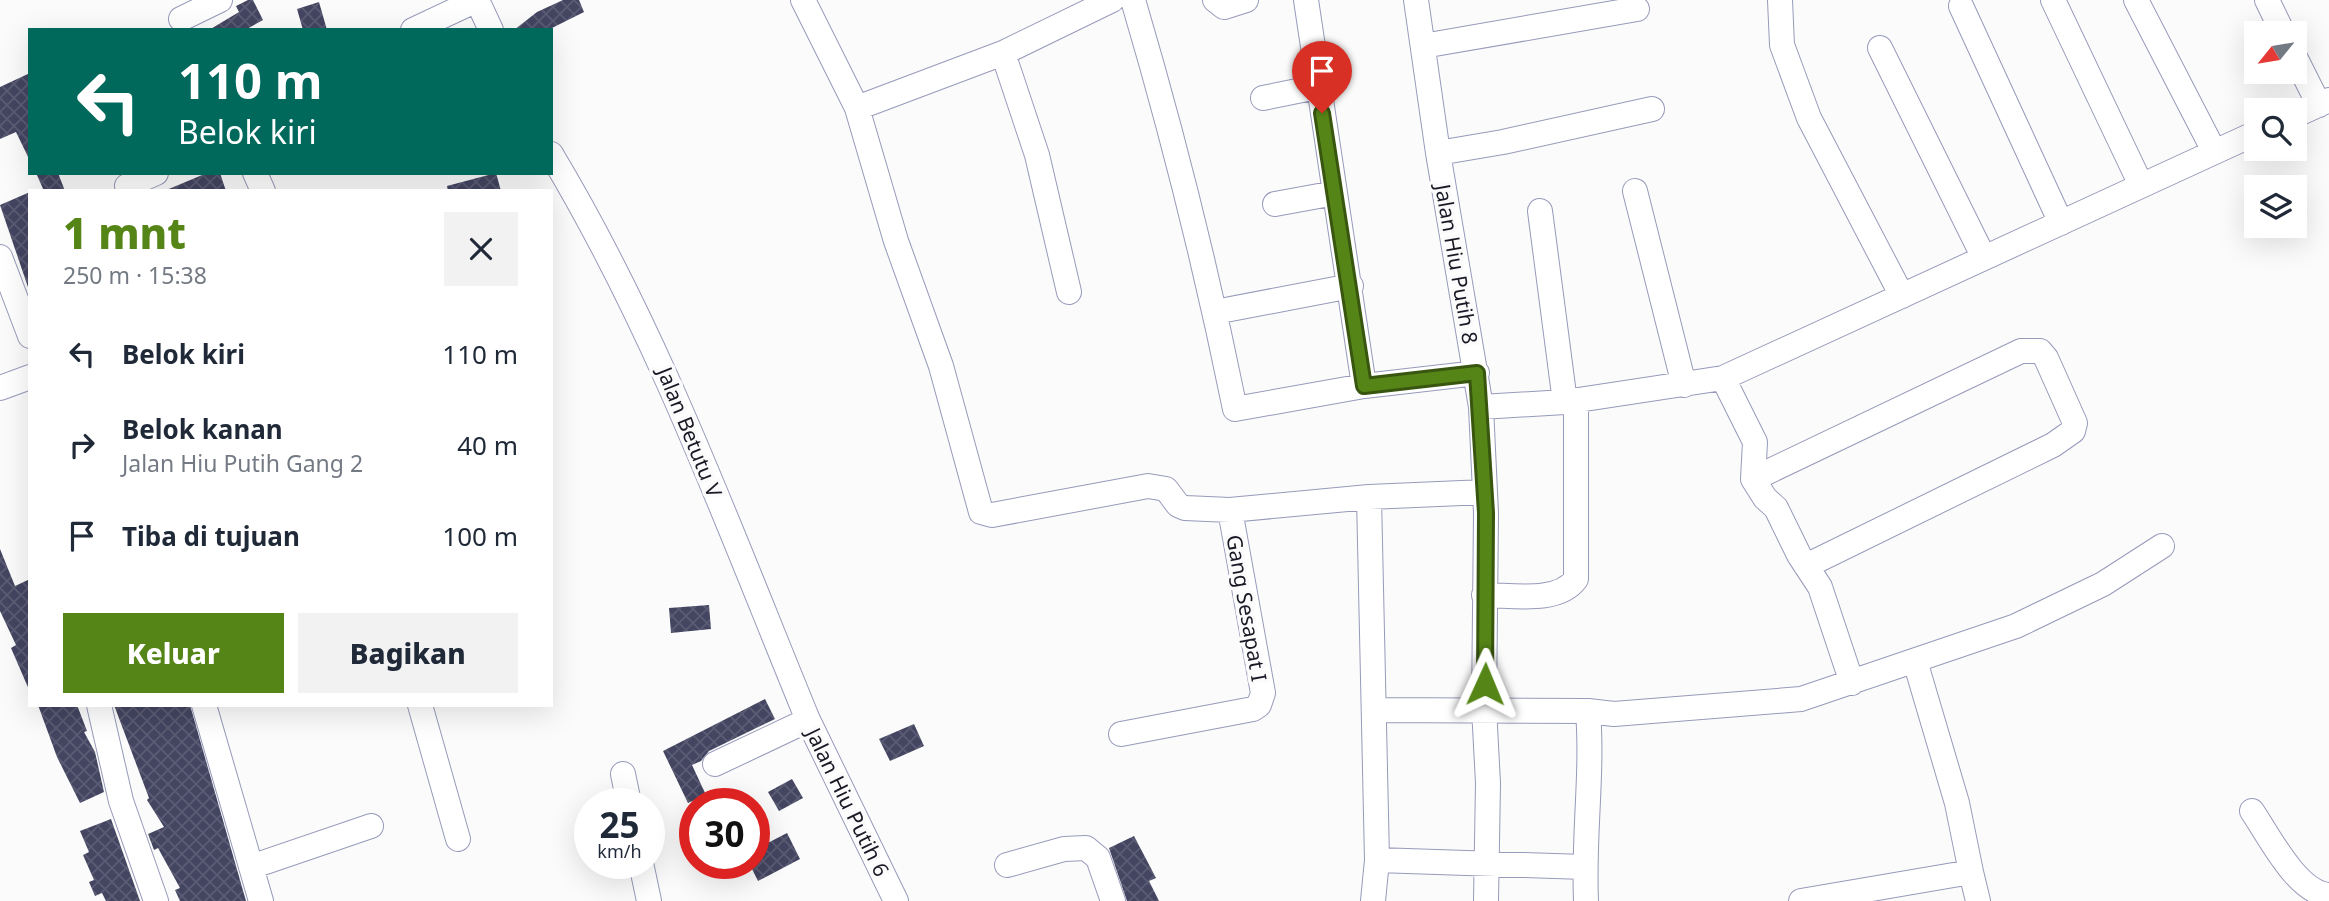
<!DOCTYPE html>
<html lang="id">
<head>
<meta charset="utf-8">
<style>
  :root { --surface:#fff; --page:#f2f2f3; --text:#1f2937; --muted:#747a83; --accent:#568517 }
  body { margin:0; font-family:"Noto Sans",sans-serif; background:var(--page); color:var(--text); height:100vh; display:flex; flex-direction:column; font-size:26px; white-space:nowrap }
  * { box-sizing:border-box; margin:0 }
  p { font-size:23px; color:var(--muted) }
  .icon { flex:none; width:38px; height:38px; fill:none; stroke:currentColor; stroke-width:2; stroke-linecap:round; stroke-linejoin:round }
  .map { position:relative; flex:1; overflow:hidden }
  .sheet { position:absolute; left:28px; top:189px; width:525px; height:518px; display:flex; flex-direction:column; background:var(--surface); border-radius:0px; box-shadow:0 7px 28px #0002 }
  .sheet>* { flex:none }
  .guide { position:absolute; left:28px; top:28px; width:525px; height:147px; border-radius:0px; box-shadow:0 7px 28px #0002; background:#00695c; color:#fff; overflow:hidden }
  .needle { width:46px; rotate:240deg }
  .controls { position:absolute; left:2244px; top:21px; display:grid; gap:14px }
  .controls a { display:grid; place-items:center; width:63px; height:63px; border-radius:0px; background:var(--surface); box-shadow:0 7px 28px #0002; font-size:35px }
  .speed { position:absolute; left:574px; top:788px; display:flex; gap:14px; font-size:35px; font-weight:700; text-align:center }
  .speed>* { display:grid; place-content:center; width:91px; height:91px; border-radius:50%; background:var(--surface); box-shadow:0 7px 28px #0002; line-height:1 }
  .speed small { font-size:18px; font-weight:400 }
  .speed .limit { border:10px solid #d22; background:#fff; color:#111 }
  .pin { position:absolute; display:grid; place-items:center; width:60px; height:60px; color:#fff; margin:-72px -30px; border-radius:50% 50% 50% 0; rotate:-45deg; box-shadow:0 0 7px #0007 }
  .pin .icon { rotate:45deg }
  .me { position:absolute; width:77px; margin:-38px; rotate:1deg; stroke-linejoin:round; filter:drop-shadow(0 0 5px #0008) }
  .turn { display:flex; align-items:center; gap:24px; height:147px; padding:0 35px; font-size:32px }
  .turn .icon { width:91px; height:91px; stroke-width:2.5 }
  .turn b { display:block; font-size:49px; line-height:60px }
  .round { display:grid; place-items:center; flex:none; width:74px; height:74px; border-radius:0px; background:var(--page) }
  .head { display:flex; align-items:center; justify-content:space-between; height:119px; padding:0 35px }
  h1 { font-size:42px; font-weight:800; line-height:52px; color:var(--accent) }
  .cta { display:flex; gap:14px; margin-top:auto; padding:14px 35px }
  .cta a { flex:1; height:80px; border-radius:0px; background:var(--accent); color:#fff; font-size:28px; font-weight:800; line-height:80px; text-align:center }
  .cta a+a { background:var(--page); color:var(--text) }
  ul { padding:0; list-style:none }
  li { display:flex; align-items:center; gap:21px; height:91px; padding:0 35px }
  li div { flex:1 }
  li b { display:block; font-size:26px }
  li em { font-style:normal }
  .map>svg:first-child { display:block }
  .building { fill:url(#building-cross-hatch) }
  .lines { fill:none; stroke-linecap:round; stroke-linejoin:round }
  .minor-casing { stroke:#979aba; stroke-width:26 }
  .minor { stroke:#fff; stroke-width:24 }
  .route-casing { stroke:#38560f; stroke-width:18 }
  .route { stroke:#568517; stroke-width:12 }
  .labels { text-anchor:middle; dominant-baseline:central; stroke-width:7; stroke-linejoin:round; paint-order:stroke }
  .street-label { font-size:21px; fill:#191925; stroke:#fbfbfb }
</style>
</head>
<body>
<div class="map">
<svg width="2329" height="901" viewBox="0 0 2329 901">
  <defs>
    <pattern id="building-cross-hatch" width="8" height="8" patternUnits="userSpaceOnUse" patternTransform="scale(1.75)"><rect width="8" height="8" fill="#434561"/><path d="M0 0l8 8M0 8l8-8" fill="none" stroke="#5b5c74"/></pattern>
  </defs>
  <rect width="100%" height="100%" fill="#fbfbfb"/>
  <!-- building -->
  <path class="building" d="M248,0H253L263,20L245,30H209L239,12L236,6Z
    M563,0H579L584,12L548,30H514L537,12Z
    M319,2L327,30H303L297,9Z
    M30,73V161L16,132L0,139V87Z
    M36,173H58L65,191H44Z
    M207,173H220L226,191H164Z
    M496,173L501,191H448L447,186Z
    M30,192V293L0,205Z
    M0,549L15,586L30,579V692L11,648L16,645L0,611Z
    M709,605L711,629L671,633L669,608Z
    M765,699L775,719L709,751L701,761L692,765L706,795L688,803L663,751Z
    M38,705H77L87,731L84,732L95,752L104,792L80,803L57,757Z
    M114,705H190L246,901H180L175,890L180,888L158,848L154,850L148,834L164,827L147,800L149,798Z
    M914,724L924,746L890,761L879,739Z
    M792,779L803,798L779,811L768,792Z
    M111,819L140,901H106L102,893L95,896L89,882L94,880L83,855L89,852L80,831Z
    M787,833L800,859L758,881L749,863H754V850Z
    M1134,836L1156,878L1149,881L1159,901H1127L1109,848Z"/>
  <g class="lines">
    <!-- minor casing -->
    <g class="minor-casing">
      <path id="minor" d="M477,0L491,30
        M803,0L857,108L896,241L941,366L981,512L992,515L1148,486L1166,489L1178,505L1185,508L1230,510L1369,497L1485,492
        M1133,0C1173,135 1207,271 1235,409L1364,386L1477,373
        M1215,0L1224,7L1246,0
        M1306,0L1364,386
        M1416,0L1438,153L1481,407L1486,513L1484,708L1488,783L1486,901
        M1780,0L1782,45L1809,118L1902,296
        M2053,0L2141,185
        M2136,0L2214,151
        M2267,0L2283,33
        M1961,6L2061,223
        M181,19L220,0
        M413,30L477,0
        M1423,46L1637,9
        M1880,48L1984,258
        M1003,53L1037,155L1069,292
        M2294,55L2319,105
        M1263,98L1317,87
        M857,108L1003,53L1112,0
        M2294,116L2329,100
        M1438,153L1503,142L1652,109
        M551,154C658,332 729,528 808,720
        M255,173L263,191
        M127,186L156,173
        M1635,191L1684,385
        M1275,204L1335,193
        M1540,211L1565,402
        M0,257L30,336
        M1215,312L1351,286
        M1723,378L1755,442L1753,479L1765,498L1776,508L1799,555L1820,587L1852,683
        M0,388L30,377
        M1481,407L1565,402L1723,378L2256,133
        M1753,479L2021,351H2040L2046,358L2075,423L2073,431L2053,445L1806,566
        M1369,497L1377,860L1373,901
        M1484,595C1512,595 1558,604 1576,579V400
        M1915,661L1957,803L1971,872
        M99,705L121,801L156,901
        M204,705L261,901
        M420,705L458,839
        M1374,710L1588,711C1593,774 1583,837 1586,901
        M1588,711L1614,714L1801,699L2016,626L2103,584L2162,546
        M1121,734L1253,709L1259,705L1263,693L1230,510
        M715,764L808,720L896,901
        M623,774L629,803
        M2252,811C2269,836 2297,893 2329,895
        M1377,860L1585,867
        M641,863L649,901
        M1007,865L1064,849L1086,848L1098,858L1113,901
        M251,867L371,826
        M1801,901L1971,872L1978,901"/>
    </g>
    <!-- minor -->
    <use href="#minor" class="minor"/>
  </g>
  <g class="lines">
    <!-- route casing -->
    <g class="route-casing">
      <path id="route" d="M1322,113L1364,386L1477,373L1486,513L1485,684"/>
    </g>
    <!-- route -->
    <use href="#route" class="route"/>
  </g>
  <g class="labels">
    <!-- street labels -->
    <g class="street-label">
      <text transform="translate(1457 264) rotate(80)">Jalan Hiu Putih 8</text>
      <text transform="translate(690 432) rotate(68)">Jalan Betutu V</text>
      <text transform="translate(1247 608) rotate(80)">Gang Sesapat I</text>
      <text transform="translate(848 802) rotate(64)">Jalan Hiu Putih 6</text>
    </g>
  </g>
</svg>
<div class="controls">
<a><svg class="needle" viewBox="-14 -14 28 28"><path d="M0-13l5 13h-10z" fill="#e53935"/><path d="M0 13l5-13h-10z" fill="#747a83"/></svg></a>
<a><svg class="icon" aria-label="search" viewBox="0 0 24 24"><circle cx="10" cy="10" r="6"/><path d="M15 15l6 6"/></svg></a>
<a><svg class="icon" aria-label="layers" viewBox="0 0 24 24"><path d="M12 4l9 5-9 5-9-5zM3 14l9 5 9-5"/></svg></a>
</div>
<div class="speed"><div>25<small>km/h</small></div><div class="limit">30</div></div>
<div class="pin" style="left:1322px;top:113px;background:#d93025"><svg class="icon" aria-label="arrive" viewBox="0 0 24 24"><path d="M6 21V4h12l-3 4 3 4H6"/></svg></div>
<svg class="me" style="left:1485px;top:684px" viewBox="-20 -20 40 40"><path d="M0-17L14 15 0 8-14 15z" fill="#568517" stroke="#fff" stroke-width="4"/></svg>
<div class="guide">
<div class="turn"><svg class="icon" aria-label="left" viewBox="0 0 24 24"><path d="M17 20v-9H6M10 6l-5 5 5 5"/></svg><div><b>110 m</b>Belok kiri</div></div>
</div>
<section class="sheet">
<div class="head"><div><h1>1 mnt</h1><p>250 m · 15:38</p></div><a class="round"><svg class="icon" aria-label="close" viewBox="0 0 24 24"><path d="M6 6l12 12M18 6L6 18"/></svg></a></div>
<ul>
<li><svg class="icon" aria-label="left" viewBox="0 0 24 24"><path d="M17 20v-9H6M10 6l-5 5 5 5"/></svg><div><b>Belok kiri</b></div><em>110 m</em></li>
<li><svg class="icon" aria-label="right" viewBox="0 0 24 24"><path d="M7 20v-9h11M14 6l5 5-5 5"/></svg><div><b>Belok kanan</b><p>Jalan Hiu Putih Gang 2</p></div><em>40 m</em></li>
<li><svg class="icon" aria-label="arrive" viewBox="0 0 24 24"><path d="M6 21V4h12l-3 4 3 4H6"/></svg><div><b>Tiba di tujuan</b></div><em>100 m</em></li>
</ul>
<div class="cta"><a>Keluar</a><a>Bagikan</a></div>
</section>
</div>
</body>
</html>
